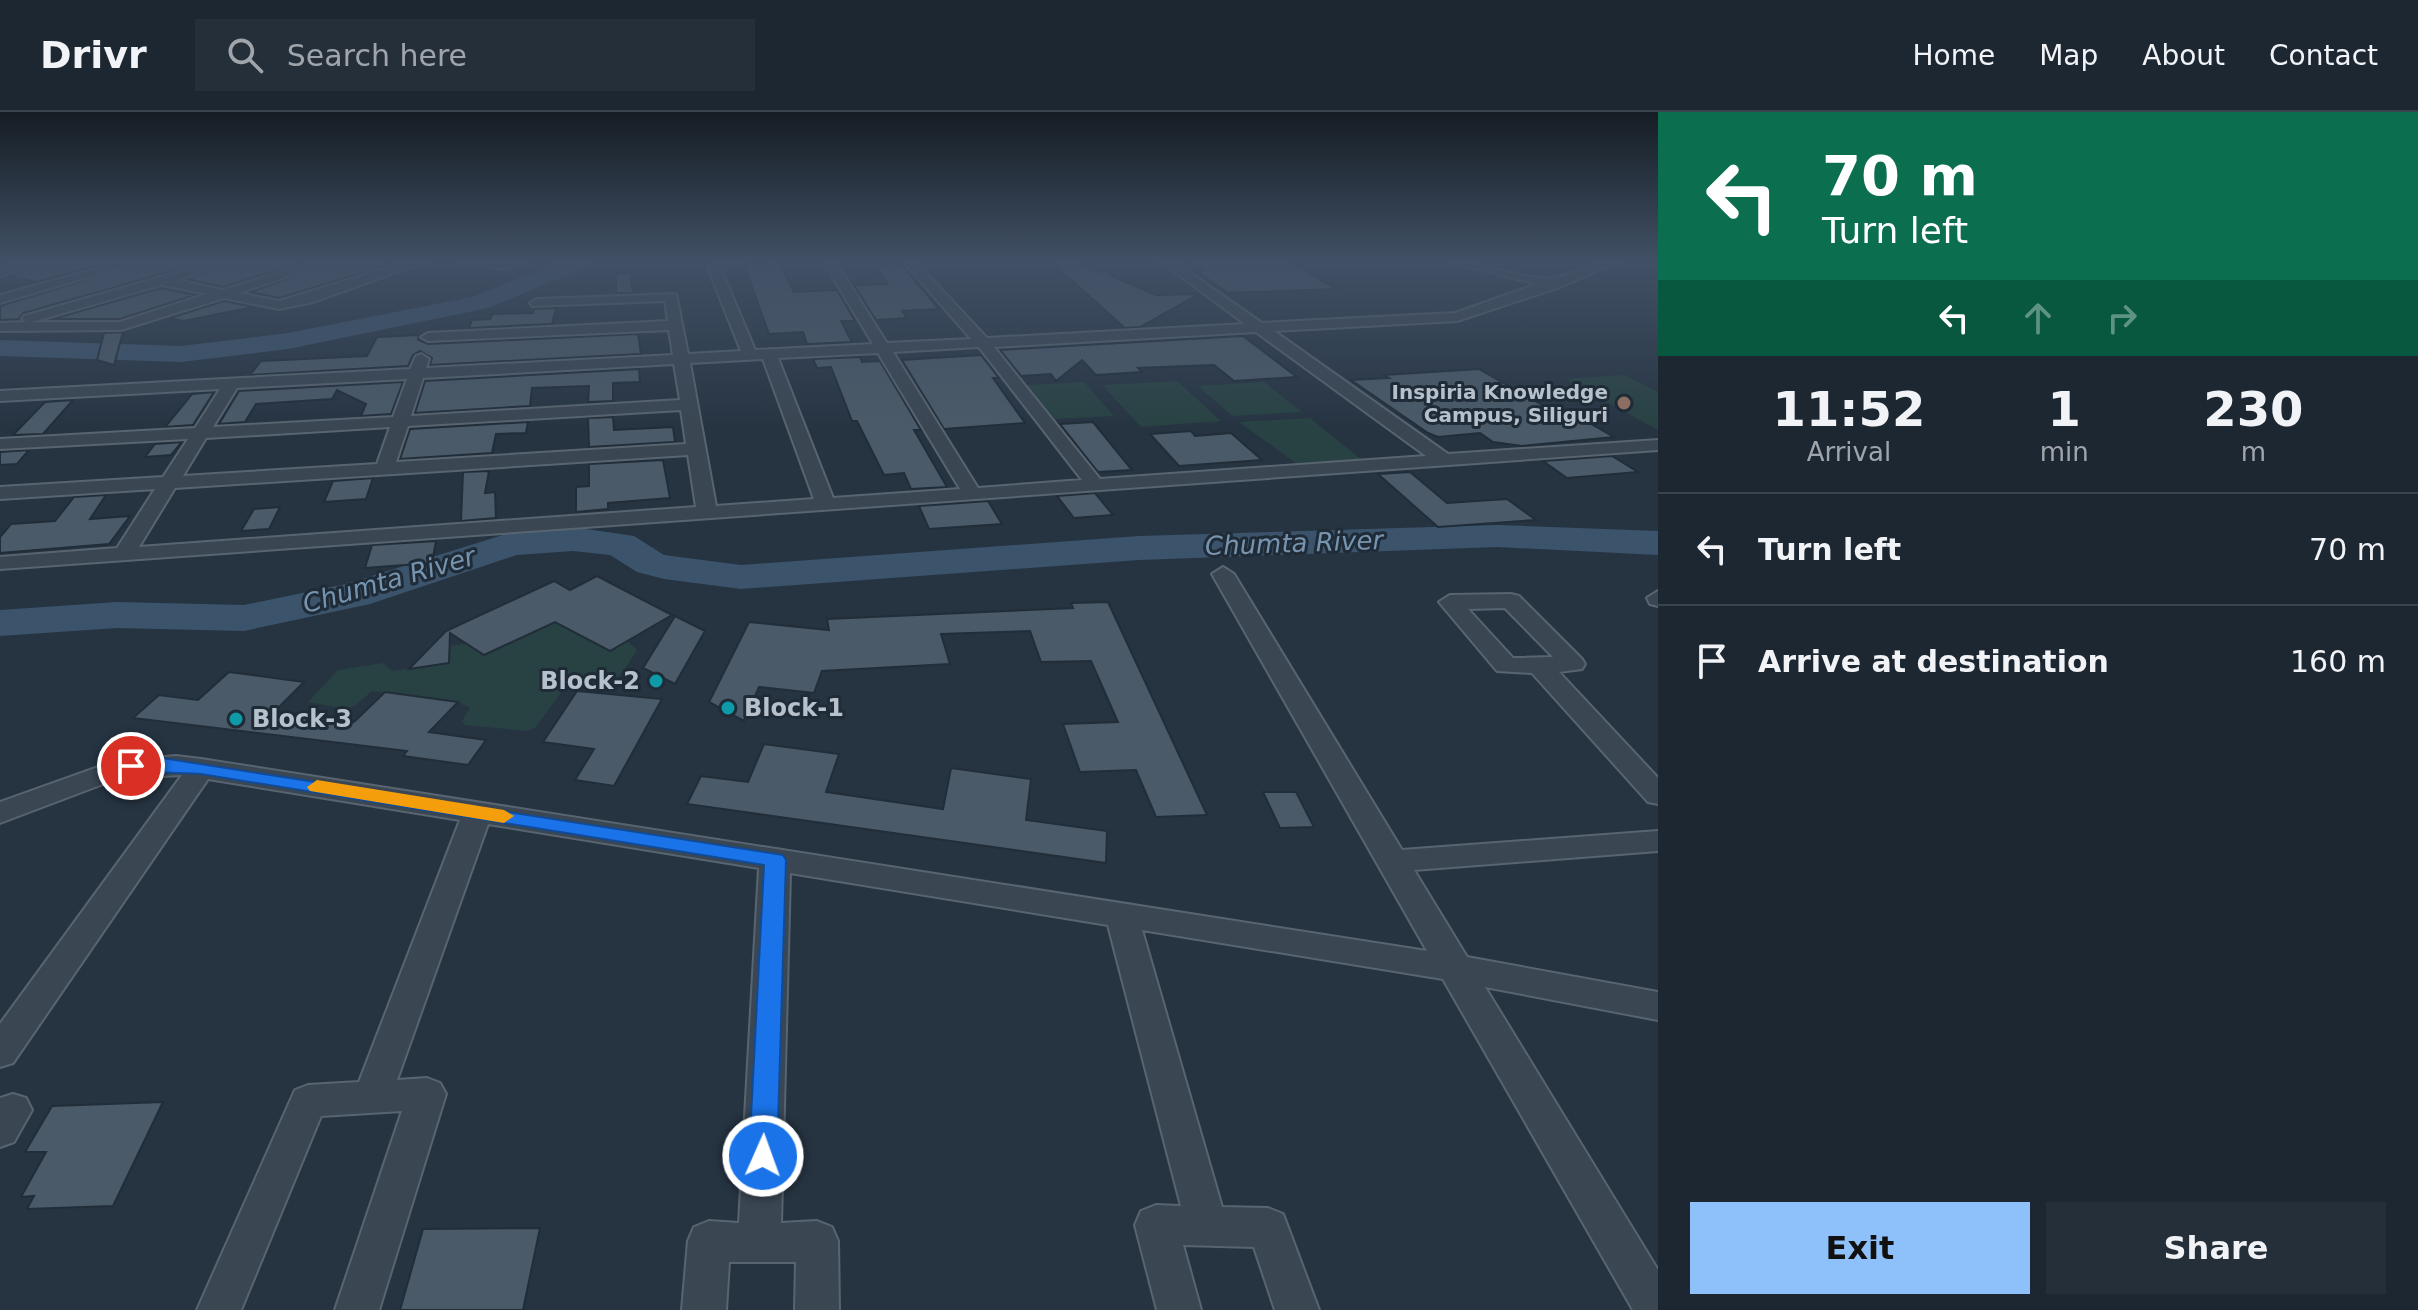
<!DOCTYPE html>
<html lang="en">
<head>
<meta charset="utf-8">
<style>
  :root { --surface:#1c2732; --page:#252f3a; --text:#f1f3f6; --muted:#a0a5ac; --line:#3a444d; --accent:#8ec1fa }
  body { margin:0; font-family:"DejaVu Sans",sans-serif; background:var(--page); color:var(--text); height:100vh; display:flex; flex-direction:column; font-size:30px; white-space:nowrap }
  * { box-sizing:border-box; margin:0 }
  p { font-size:26px; color:var(--muted) }
  .icon { flex:none; width:44px; height:44px; fill:none; stroke:currentColor; stroke-width:2; stroke-linecap:round; stroke-linejoin:round }
  .map { position:relative; flex:1; overflow:hidden }
  .panel { display:flex; flex-direction:column; background:var(--surface); width:760px }
  .panel>* { flex:none }
  .banner { background:#0b6e4f; color:#fff; overflow:hidden }
  .pin { position:absolute; display:grid; place-items:center; width:68px; height:68px; color:#fff; margin:-34px; border:4px solid #fff; border-radius:50%; box-shadow:0 2px 8px #0007 }
  .me { position:absolute; width:88px; margin:-44px; rotate:2deg; stroke-linejoin:round; filter:drop-shadow(0 0 6px #0008) }
  .turn { display:flex; align-items:center; gap:28px; height:168px; padding:0 32px; font-size:36px }
  .turn .icon { width:104px; height:104px; stroke-width:2.5 }
  .turn b { display:block; font-size:56px; line-height:68px }
  .lanes { display:flex; align-items:center; height:76px; padding:0 32px; background:#0003; justify-content:center; gap:40px; direction:ltr }
  .lanes .off { opacity:.35 }
  .eta { display:flex; justify-content:space-evenly; align-items:center; height:136px; text-align:center }
  .eta b { font-size:48px; font-weight:600; line-height:56px }
  .action { display:flex; gap:16px; margin-top:auto; padding:16px 32px }
  .action a { flex:1; height:92px; border-radius:0px; background:var(--accent); color:#111; font-size:32px; font-weight:600; line-height:92px; text-align:center }
  .action a+a { background:var(--page); color:var(--text) }
  ul { padding:0; list-style:none }
  li { display:flex; align-items:center; gap:24px; height:112px; padding:0 32px; border-top:2px solid var(--line) }
  li div { flex:1 }
  li b { display:block; font-size:30px }
  li em { font-style:normal }
  header { display:flex; align-items:center; gap:48px; box-sizing:border-box; height:112px; padding:0 40px; background:var(--surface); border-bottom:2px solid var(--line) }
  header strong { font-size:38px }
  nav { display:flex; gap:44px; margin-inline-start:auto; font-size:28px }
  .search { width:560px; height:72px; background:var(--page); display:flex; align-items:center; gap:20px; box-sizing:border-box; padding:0 28px; border-radius:0px; color:var(--muted); font-size:30px }
  main { display:flex; flex:1; min-height:0 }
  .map>svg:first-child { display:block }
  .green { fill:#284243 }
  .lines { fill:none; stroke-linecap:round; stroke-linejoin:round }
  .river { fill:#3b536b; fill-rule:evenodd }
  .building { fill:#4a5a68; stroke:#212d39; stroke-width:2 }
  .street-casing { stroke:#58646f; stroke-width:4 }
  .street { fill:#3a4652; fill-rule:evenodd }
  .route { fill:#1a73e8; stroke:#114b97; stroke-width:2 }
  .slow { fill:#f59e0b }
  .education-dot { fill:#8d6e63; stroke:#1f2b37; stroke-width:3 }
  .culture-dot { fill:#0f9aa8; stroke:#1f2b37; stroke-width:3 }
  .labels { text-anchor:middle; dominant-baseline:central; stroke-width:6; stroke-linejoin:round; paint-order:stroke }
  .far-poi-label { font-size:20px; font-weight:bold; fill:#b7c1cc; stroke:#1f2b37; text-anchor:end }
  .poi-label { font-size:24px; font-weight:bold; fill:#b7c1cc; stroke:#1f2b37; text-anchor:start }
  .water-label { font-size:26px; font-style:italic; fill:#7794af; stroke:#1f2b37 }
</style>
</head>
<body>
<header>
<strong>Drivr</strong>
<div class="search"><svg class="icon" aria-label="search" viewBox="0 0 24 24"><circle cx="10" cy="10" r="6"/><path d="M15 15l6 6"/></svg>Search here</div>
<nav><a>Home</a><a>Map</a><a>About</a><a>Contact</a></nav>
</header>
<main>
<div class="map">
<svg width="1658" height="1198" viewBox="0 0 1658 1198">
  <rect width="100%" height="100%" fill="#263442"/>
  <!-- green -->
  <path class="green" d="M1624,263L1658,280V318L1565,267Z
    M1177,269L1221,309L1141,315L1102,273Z
    M1084,270L1114,304L1053,307L1026,273Z
    M1264,270L1302,300L1232,304L1198,274Z
    M1310,306L1362,348L1297,352L1239,310Z
    M556,510L609,539L627,529L637,538C602,596 609,557 567,572L536,615L527,619L465,613L462,609L470,596L458,590L372,579L356,593L346,597L308,590L338,558L383,551L392,559L449,551V534L467,532L484,543Z"/>
  <g class="lines">
    <!-- river -->
    <path class="river" d="M562,149H592L589,154L488,196L288,237L181,250L0,244V228L181,234L288,221L472,185Z
      M1497,413L1658,419V443L1497,435L1139,448L741,477L664,467L637,460L610,443L573,439L517,443L370,492L244,519L117,516L0,524V498L117,490L244,493L346,472L512,420L573,415L634,424L664,443L741,453L1139,424Z"/>
  </g>
  <!-- building -->
  <path class="building" d="M56,149H115L36,170L9,164Z
    M146,149H208L23,201L19,207L0,208V194Z
    M238,149H307L223,175L188,167Z
    M336,149L394,151L279,186L251,180Z
    M778,149L794,180L837,178L855,209H841L852,230L807,232L803,220L769,222L744,153Z
    M1050,149H1080L1093,160L1109,159V163L1156,183L1199,182L1140,215L1125,216Z
    M1189,149H1288L1336,177L1228,181L1198,160L1205,159Z
    M901,152L939,197L902,199L907,206L876,208L854,173L888,172L874,153Z
    M630,161L633,181H616V162Z
    M161,176L195,183L120,207H53Z
    M224,189L254,195L183,209L170,206Z
    M556,196L552,212L469,216L472,208L490,207L493,202L533,201L534,197Z
    M123,220L114,253L97,248L104,221Z
    M638,222L641,242L430,253L432,246L420,239L413,243L408,254L250,263L261,249L367,244L377,225L419,223L418,228L428,232Z
    M1243,224L1297,265L1234,269L1214,253L1138,256L1142,260L1096,263L1082,248L1056,269L1051,262L1021,264L1000,238Z
    M981,243L999,266H993L1025,311L944,317L902,248Z
    M860,245L862,250L880,249L921,318H914L947,375L911,377L904,361L884,363L857,309H852L831,255L817,256L813,247Z
    M639,257L640,270L613,271V289L588,290L589,274L532,276L530,294L415,301L425,269Z
    M1479,257L1556,301L1570,300L1614,325L1522,334L1493,330L1480,321L1438,325L1428,321L1351,268L1389,266L1384,263Z
    M403,270L391,302L361,304L366,292L337,278L332,287L256,292L245,310L219,312L239,279Z
    M214,280L193,313L165,315L192,282Z
    M73,288L43,322L13,323L45,290Z
    M613,305L614,318L673,315L675,330L589,335L588,306Z
    M528,310L526,321L496,322L492,341L400,347L410,317Z
    M1093,310L1132,358L1098,360L1060,312Z
    M1191,319L1195,324L1231,321L1262,348L1179,354L1150,322Z
    M182,330L171,343L145,345L155,332Z
    M29,338L17,352L0,353V340Z
    M1612,344L1638,360L1567,366L1543,349Z
    M663,348L670,386L608,391V397L576,400V375L589,374V352Z
    M489,359L485,381L495,380L496,406L461,409L463,360Z
    M1410,360L1447,391L1507,387L1536,408L1438,415L1378,362Z
    M373,366L366,387L324,390L333,369Z
    M1095,381L1113,403L1074,406L1057,384Z
    M106,383L90,407L130,404L109,432L0,441V425L11,412L55,409L74,385Z
    M988,389L1002,412L929,417L919,394Z
    M280,395L269,417L241,419L254,397Z
    M436,429L432,451L365,456L372,433Z
    M597,464L672,503L610,539L555,510L484,543L450,521L449,551L409,557L446,519L554,469L570,478Z
    M1108,490L1207,703L1156,705L1136,658L1080,660L1063,612L1118,610L1091,549L1041,550L1030,519L941,522L950,552L822,559L814,581L759,575L744,609L709,590L749,510L829,518L827,507L1073,496L1071,491Z
    M675,504L705,519L675,572L643,556Z
    M229,560L304,570L275,599L354,610L385,580L458,590L429,620L486,628L468,653L403,644L407,639L133,606L159,583L198,588Z
    M577,579L662,587L614,674L575,668L594,637L543,630Z
    M764,632L839,642L826,680L943,697L951,656L1031,667L1026,708L1107,719L1106,751L687,692L701,664L748,670Z
    M1263,680H1296L1314,715L1280,716Z
    M163,990L113,1094L27,1097L34,1084L21,1085L46,1040H25L52,994Z
    M540,1116L523,1198H400L423,1117Z"/>
  <g class="lines">
    <!-- street casing -->
    <g class="street-casing">
      <path id="street" d="M31,149H51L0,164V156Z
        M125,149H143L0,191V183Z
        M217,149H235L177,168L223,178L316,149H333L239,181L279,189L410,149H427L313,190L279,197L224,186L121,218L0,219V211L26,210L22,207L24,204ZM161,173L207,182L120,210H32Z
        M461,149H523L505,157Z
        M717,149H746L721,157L755,238L873,232L823,149H835L887,231L971,227L903,149H915L987,226L1245,212L1160,149H1173L1262,211L1455,201L1537,172L1447,149C1477,149 1532,170 1552,166C1576,163 1594,149 1619,149L1560,175L1457,209L1274,219L1448,342L1658,328V338L0,457V445L117,436L155,377L0,387V375L163,365L188,327L0,337V327L195,316L220,277L0,289V279L410,257L416,244L421,242L429,247L426,256L673,243L669,218L428,229L421,225L428,221L668,209L665,189L532,194L530,191L537,187L676,182L688,242L741,239L708,156ZM1256,220L1426,344L1100,367L994,235ZM979,235L1082,368L978,376L893,240ZM878,241L960,377L833,386L778,246ZM763,247L814,387L716,394L690,251ZM674,252L680,288L411,304L423,266ZM407,267L393,305L213,315L237,276ZM681,298L686,332L396,350L408,314ZM390,315L377,352L183,364L206,326ZM688,343L696,395L139,435L175,376Z
        M1223,455L1234,462L1402,738L1658,719V739L1414,758L1467,845L1658,880V908L1485,875L1658,1158V1198H1633L1443,867L1142,818L1222,1095L1268,1096L1283,1102L1319,1198H1275L1254,1135L1183,1133L1201,1198H1157L1135,1113L1141,1099L1156,1093L1181,1094L1108,813L790,761L781,1111L817,1109L832,1115L838,1129L839,1198H795L796,1150H729L726,1198H682L688,1129L694,1115L709,1109L739,1111L759,756L488,712L397,968L427,966L440,971L446,982L379,1198H335L402,999L321,1004L241,1198H197L295,978L308,973L359,970L460,708L208,667L13,951L0,955V912L182,663L119,666L0,711V690L115,649L176,644L201,647L1427,839L1212,462Z
        M1658,479V494L1650,492L1647,486Z
        M1511,482L1519,484L1582,547L1585,552L1582,557L1559,560L1658,666V692L1648,690L1532,561L1497,559L1439,490L1450,483ZM1505,496L1553,545L1513,546L1468,497Z
        M13,982L26,986L32,998L14,1030L0,1035V986Z"/>
    </g>
    <!-- street -->
    <use href="#street" class="street"/>
  </g>
  <!-- sky -->
  <linearGradient id="sky" x2="0" y2="1"><stop stop-color="#151d24"/><stop offset="0.47" stop-color="#415065"/><stop offset="1" stop-color="#415065" stop-opacity="0"/></linearGradient>
  <rect width="1658" height="316" fill="url(#sky)"/>
  <!-- route -->
  <path class="route" d="M162,646L783,743L786,748L777,1044L773,1052L763,1056L753,1052L749,1044L764,753L201,662C185,660 129,662 122,654L131,648Z"/>
  <!-- slow -->
  <path class="slow" d="M317,668L504,698L514,704L504,711L310,679L307,675Z"/>
  <!-- markers -->
  <circle class="education-dot" cx="1624" cy="291" r="8"/>
  <g class="culture-dot">
    <circle cx="656" cy="569" r="8"/>
    <circle cx="728" cy="596" r="8"/>
    <circle cx="236" cy="607" r="8"/>
  </g>
  <g class="labels">
    <!-- far-poi labels -->
    <g class="far-poi-label">
      <text x="1608" y="280">Inspiria Knowledge<tspan x="1608" dy="23">Campus, Siliguri</tspan></text>
    </g>
    <!-- poi labels -->
    <g class="poi-label">
      <text x="640" y="569" text-anchor="end">Block-2</text>
      <text x="744" y="596">Block-1</text>
      <text x="252" y="607">Block-3</text>
    </g>
    <!-- water labels -->
    <g class="water-label">
      <text transform="translate(1294 431) rotate(-2)">Chumta River</text>
      <text transform="translate(389 468) rotate(-16)">Chumta River</text>
    </g>
  </g>
</svg>
<div class="pin" style="left:131px;top:654px;background:#d93025"><svg class="icon" aria-label="arrive" viewBox="0 0 24 24"><path d="M6 21V4h12l-3 4 3 4H6"/></svg></div>
<svg class="me" style="left:763px;top:1044px" viewBox="-20 -20 40 40"><circle r="17" fill="#1a73e8" stroke="#fff" stroke-width="3"/><path d="M0-11L8 9 0 5-8 9z" fill="#fff"/></svg>
</div>
<section class="panel">
<div class="banner">
<div class="turn"><svg class="icon" aria-label="left" viewBox="0 0 24 24"><path d="M17 20v-9H6M10 6l-5 5 5 5"/></svg><div><b>70 m</b>Turn left</div></div>
<div class="lanes"><svg class="icon" aria-label="left" viewBox="0 0 24 24"><path d="M17 20v-9H6M10 6l-5 5 5 5"/></svg><svg class="icon off" aria-label="ahead" viewBox="0 0 24 24"><path d="M12 20V5M6 11l6-6 6 6"/></svg><svg class="icon off" aria-label="right" viewBox="0 0 24 24"><path d="M7 20v-9h11M14 6l5 5-5 5"/></svg></div>
</div>
<div class="eta">
<div><b>11:52</b><p>Arrival</p></div>
<div><b>1</b><p>min</p></div>
<div><b>230</b><p>m</p></div>
</div>
<ul>
<li><svg class="icon" aria-label="left" viewBox="0 0 24 24"><path d="M17 20v-9H6M10 6l-5 5 5 5"/></svg><div><b>Turn left</b></div><em>70 m</em></li>
<li><svg class="icon" aria-label="arrive" viewBox="0 0 24 24"><path d="M6 21V4h12l-3 4 3 4H6"/></svg><div><b>Arrive at destination</b></div><em>160 m</em></li>
</ul>
<div class="action"><a>Exit</a><a>Share</a></div>
</section>
</main>
</body>
</html>
